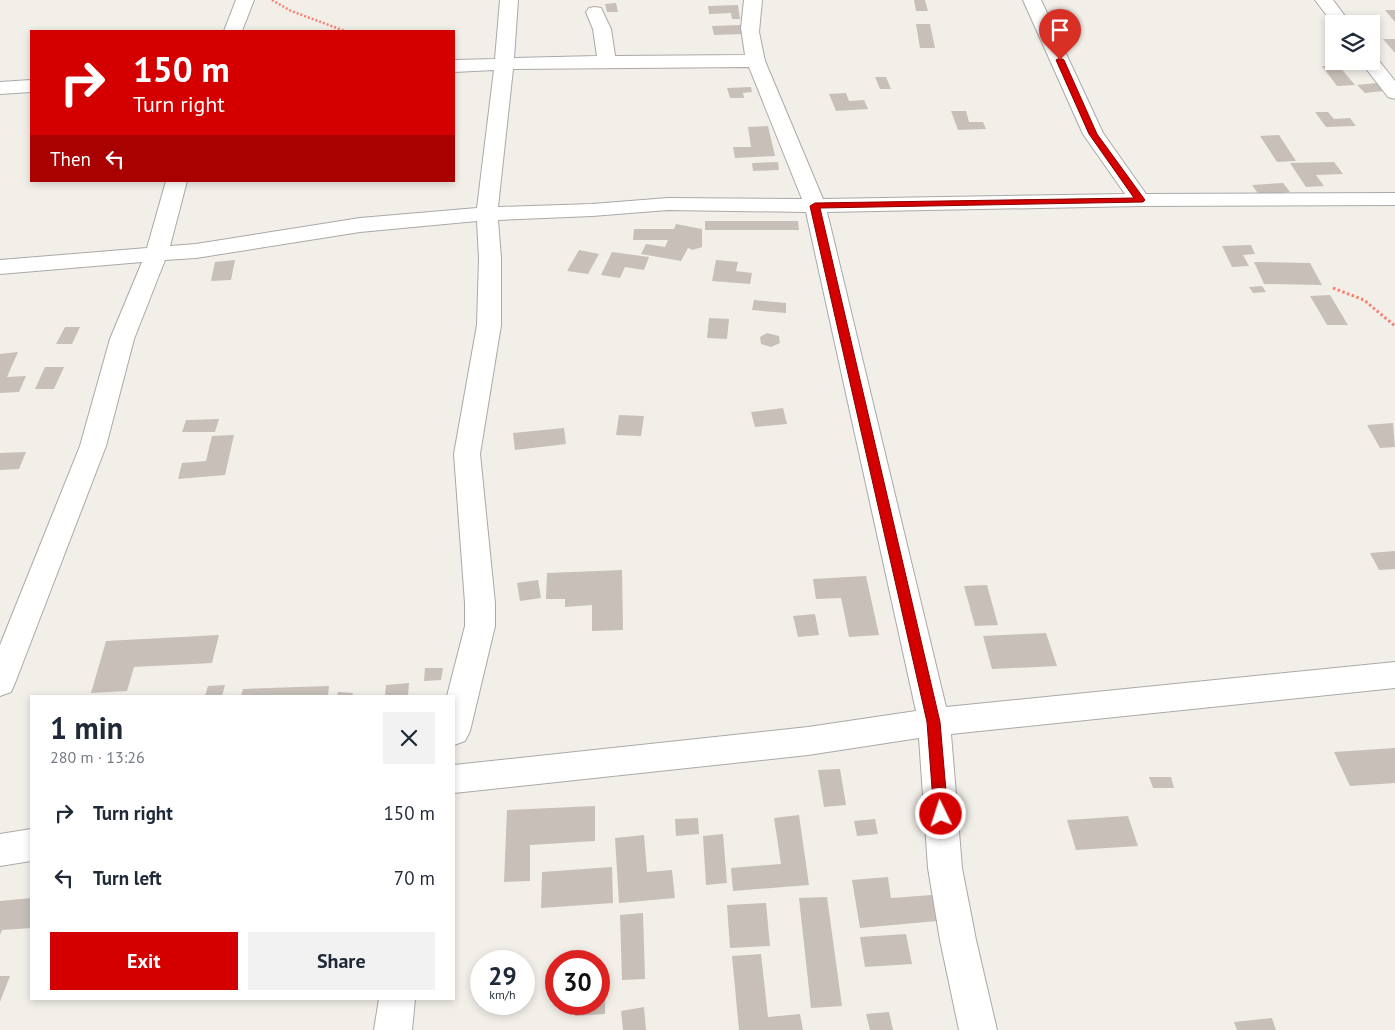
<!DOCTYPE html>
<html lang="en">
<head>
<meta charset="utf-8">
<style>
  :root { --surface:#fff; --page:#f2f2f3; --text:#1f2937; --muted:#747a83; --accent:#d40000 }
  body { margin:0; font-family:"PT Sans",sans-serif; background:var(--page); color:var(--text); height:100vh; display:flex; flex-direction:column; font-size:19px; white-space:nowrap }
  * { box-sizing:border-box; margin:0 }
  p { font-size:16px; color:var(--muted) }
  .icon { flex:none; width:28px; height:28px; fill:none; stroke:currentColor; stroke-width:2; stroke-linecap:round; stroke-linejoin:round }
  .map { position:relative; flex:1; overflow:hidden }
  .side { position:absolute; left:30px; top:695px; width:425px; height:305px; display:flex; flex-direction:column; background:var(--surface); border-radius:0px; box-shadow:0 2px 8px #0003 }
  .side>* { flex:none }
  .hud { position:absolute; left:30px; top:30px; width:425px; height:152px; border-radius:0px; box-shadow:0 2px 8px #0003; background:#d40000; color:#fff; overflow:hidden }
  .controls { position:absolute; left:1325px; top:15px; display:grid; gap:10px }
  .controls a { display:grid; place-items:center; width:55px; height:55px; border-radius:0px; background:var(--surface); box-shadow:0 2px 8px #0003; font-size:25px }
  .speed { position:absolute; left:470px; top:950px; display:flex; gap:10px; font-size:25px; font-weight:700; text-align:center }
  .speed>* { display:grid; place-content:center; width:65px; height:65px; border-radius:50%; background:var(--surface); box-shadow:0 2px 8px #0003; line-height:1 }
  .speed small { font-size:12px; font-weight:400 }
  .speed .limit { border:8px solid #d22; background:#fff; color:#111 }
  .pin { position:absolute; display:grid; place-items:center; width:42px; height:42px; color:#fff; margin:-51px -21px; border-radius:50% 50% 50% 0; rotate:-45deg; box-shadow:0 0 5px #0007 }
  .pin .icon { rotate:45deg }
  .me { position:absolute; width:55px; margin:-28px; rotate:356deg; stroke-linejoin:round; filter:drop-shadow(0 0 4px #0008) }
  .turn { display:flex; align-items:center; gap:18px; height:105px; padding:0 20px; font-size:22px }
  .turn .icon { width:65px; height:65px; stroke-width:2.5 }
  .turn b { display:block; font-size:35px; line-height:42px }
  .then { display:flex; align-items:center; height:48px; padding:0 20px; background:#0003; gap:10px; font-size:19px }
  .round { display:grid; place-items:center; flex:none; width:52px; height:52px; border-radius:0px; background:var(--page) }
  .head { display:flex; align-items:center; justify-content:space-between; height:85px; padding:0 20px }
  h1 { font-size:30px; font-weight:700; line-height:38px }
  .button { display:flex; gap:10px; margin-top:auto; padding:10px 20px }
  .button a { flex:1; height:58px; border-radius:0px; background:var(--accent); color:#fff; font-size:20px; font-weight:700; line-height:58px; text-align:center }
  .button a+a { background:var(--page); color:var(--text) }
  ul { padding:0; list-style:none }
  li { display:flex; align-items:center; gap:15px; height:65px; padding:0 20px }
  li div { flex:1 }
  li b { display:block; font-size:19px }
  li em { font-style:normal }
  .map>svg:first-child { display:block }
  .building { fill:#c7bfb8 }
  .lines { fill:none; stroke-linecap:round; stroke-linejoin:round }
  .minor-casing { stroke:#a9a9a9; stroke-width:2 }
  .path-far1 { stroke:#fa8072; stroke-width:2.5; stroke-dasharray:2 2; stroke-linecap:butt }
  .path { stroke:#fa8072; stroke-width:3; stroke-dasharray:2.5 2.5; stroke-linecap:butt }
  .minor { fill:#fff; fill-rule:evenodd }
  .route { fill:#d40000; stroke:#8a0000 }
</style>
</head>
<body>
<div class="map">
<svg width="1395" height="1030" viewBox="0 0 1395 1030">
  <rect width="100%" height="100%" fill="#f2efe9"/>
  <!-- building -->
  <path class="building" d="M914,0H925L928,11H916Z
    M616,3L618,12H607L605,4Z
    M738,5L740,19H732L731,13L709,14L708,6Z
    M1385,10H1395V22Z
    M916,24H930L935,48H920Z
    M741,25L743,34L714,35L712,26Z
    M1383,39H1395V53Z
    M1356,61L1361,67L1343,68L1338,62Z
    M1322,66H1339L1355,85L1337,86Z
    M875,77H886L891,89H880Z
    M1377,83L1384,91L1365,93L1357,85Z
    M751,87L752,92L743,93L744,98H730L727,88Z
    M846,93L849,101L864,100L868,109L836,111L829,94Z
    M951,111H966L969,122H983L986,129L958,130Z
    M1315,112H1328L1334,119L1350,118L1356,126L1326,127Z
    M768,126L775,156L735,158L733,147H751L748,127Z
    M1279,135L1296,161L1277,162L1260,136Z
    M778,162L779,170L753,171L752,163Z
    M1334,162L1343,174L1316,175L1324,186L1306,187L1290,163Z
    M1283,183L1290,192L1259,195L1252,185Z
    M705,221H798L799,230H705Z
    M676,224L702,229V247L693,250L688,248L681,261L641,254L646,244L665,247L668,240H633L634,229H674Z
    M1251,245L1255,254L1243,255L1249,266L1232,267L1222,246Z
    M579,250L599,254L588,274L567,271Z
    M612,252L649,257L644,270L625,267L620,278L601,275Z
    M235,260L231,280L211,281L215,262Z
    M716,260L738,262L736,271L752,273L750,284L712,281Z
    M1254,262L1310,263L1322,285L1264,284Z
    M1262,286L1266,292L1253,293L1249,287Z
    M1330,295L1348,325H1327L1310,296Z
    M754,300L786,303V313L752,310Z
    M709,318L729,319L727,339L707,338Z
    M65,327H80L72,344H56Z
    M767,333L779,336L780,343L771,347L761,344L760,337Z
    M18,352L7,377L26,376L19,392L0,393V354Z
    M45,367H64L54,389H35Z
    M783,408L787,424L755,427L751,412Z
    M619,415L644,416L641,436L616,435Z
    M219,419L215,432H182L186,420Z
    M1393,423L1395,447L1380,448L1367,425Z
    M564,428L566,444L515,450L513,433Z
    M234,435L225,475L178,479L182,463L206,461L212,436Z
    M26,452L19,469L0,470V453Z
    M1395,551V569L1379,570L1370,553Z
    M622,570L623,630L592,631V605L565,607V599H546L547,573Z
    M866,576L879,635L849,637L841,598L816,599L813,579Z
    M538,580L541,598L520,601L517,583Z
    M987,585L998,625L975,626L964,586Z
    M815,614L819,635L798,637L793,616Z
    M1046,633L1057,666L992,669L983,636Z
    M219,635L212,663L134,667L127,691L91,693L106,641Z
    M425,668H443L441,680L424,681Z
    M409,683L408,696H385L386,685Z
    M225,685L222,696H205L208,686Z
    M329,686L328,696H241L243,689Z
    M338,692L353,693L352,696H337Z
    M1395,748V783L1350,786L1334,752Z
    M840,769L846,805L824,807L818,770Z
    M1149,777H1171L1174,788H1153Z
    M595,806V841L530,845V881L504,882L507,810Z
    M799,815L809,885L733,891L731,868L781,864L774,818Z
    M1128,816L1138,846L1076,850L1067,820Z
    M698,818L699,834L676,836L675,819Z
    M875,819L878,834L857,836L854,821Z
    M723,834L727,883L706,885L703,836Z
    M644,835L647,872L672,870L675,898L619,903L615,838Z
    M612,867L613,903L541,908L542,872Z
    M888,877L891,898L932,895L937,921L860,928L852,880Z
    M827,897L842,1006L811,1008L799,898Z
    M31,898V928L2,930L0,935V901Z
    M766,903L770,946L730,948L727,905Z
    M643,913L645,979L622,980L620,915Z
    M906,934L912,964L865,967L860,937Z
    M761,954L768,1017L800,1014L803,1030H739L732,956Z
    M599,967H606L605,1014L575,1016V1004H599Z
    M0,976H10L0,1002Z
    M644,1007L646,1030H623L621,1011Z
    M889,1012L893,1030H870L866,1014Z
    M1272,1018L1276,1030H1237L1234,1022Z"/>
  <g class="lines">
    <!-- minor casing -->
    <g class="minor-casing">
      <path id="minor" d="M236,0H254L242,31H224Z
        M500,0H518L514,58L597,56L593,29L586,12L589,8L595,7L601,8L611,29L615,56L745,55L741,28L744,0H762L759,32L765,61L823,199L1125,194L1083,134L1023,0H1041L1103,133L1146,194L1395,193V205L1140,206L827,212L946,707L1395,662V688L951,734L962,868L976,940L997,1030H959L940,940L928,868L919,738L808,755L454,793V765L808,727L916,711L806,212L668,210L592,216L498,220L501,258V325L480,454L495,603V626L470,731L465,741L454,745V696H447L465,626V603L454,454L477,325L479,258L477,221L360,232L196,258L165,260L134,339L106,446L15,683L11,692L0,696V645L80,446L110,339L142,262L0,274V260L147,248L166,181H187L170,246L196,244L360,218L477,208L494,70L454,72V60L495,59ZM749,67L802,199L668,198L592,204L498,207L513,69Z
        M1315,0H1333L1351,24L1334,25Z
        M1371,56L1376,57L1395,81V99L1388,97L1360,61H1371Z
        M31,80V92L0,94V82Z
        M31,829V861L0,866V834Z
        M379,999H415L412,1030H374Z"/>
    </g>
    <!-- path-far1 -->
    <path class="path-far1" d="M272,0L291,11L345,31"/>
    <!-- path -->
    <path class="path" d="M1333,288L1364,300L1395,326"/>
    <!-- minor -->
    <use href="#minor" class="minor"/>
  </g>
  <!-- route -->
  <path class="route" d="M1060,58L1064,60L1097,134L1145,200L1143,202L820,208L940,722L948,814L946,818L941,820L936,818L934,814L927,722L810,206L815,203L1134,198L1089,134L1056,60Z"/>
</svg>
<div class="controls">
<a><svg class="icon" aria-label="layers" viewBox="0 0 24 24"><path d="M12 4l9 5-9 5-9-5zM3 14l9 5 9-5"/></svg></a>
</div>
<div class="speed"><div>29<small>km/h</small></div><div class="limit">30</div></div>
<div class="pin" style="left:1060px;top:60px;background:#d93025"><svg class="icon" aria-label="arrive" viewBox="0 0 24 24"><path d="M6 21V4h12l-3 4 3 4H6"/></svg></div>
<svg class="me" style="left:941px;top:814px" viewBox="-20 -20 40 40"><circle r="17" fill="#d40000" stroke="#fff" stroke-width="3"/><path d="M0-11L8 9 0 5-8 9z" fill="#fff"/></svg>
<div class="hud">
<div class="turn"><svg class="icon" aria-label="right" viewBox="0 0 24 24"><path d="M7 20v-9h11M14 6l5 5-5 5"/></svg><div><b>150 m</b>Turn right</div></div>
<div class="then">Then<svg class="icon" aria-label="left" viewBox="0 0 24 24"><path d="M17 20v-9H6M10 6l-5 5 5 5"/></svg></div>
</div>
<section class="side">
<div class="head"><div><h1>1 min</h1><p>280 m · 13:26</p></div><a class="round"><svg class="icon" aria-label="close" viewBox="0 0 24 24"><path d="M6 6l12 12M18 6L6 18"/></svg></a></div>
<ul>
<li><svg class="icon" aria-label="right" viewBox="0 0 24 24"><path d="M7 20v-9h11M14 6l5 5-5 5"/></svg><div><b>Turn right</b></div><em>150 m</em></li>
<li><svg class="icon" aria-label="left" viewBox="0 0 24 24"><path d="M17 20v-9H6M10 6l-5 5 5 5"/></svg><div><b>Turn left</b></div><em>70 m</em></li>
</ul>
<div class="button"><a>Exit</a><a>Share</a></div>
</section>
</div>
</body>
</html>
